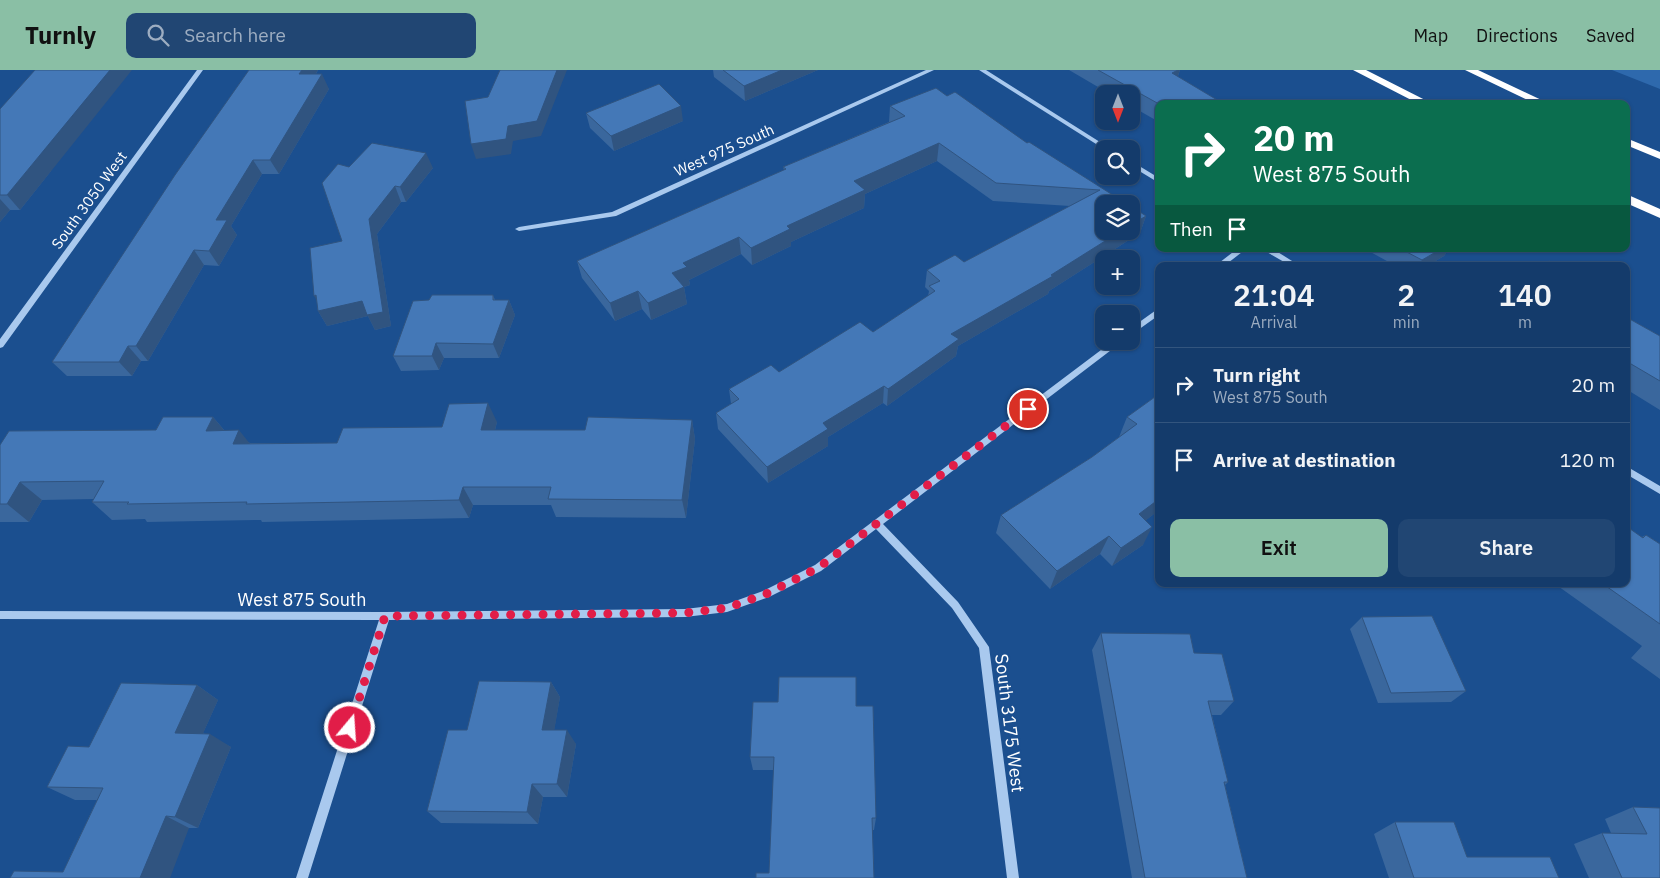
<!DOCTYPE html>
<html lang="en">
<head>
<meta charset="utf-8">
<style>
  :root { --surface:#143b6b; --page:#214673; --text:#f1f3f6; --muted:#9dadc1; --line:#33557e; --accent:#8abfa5 }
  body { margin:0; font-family:"IBM Plex Sans",sans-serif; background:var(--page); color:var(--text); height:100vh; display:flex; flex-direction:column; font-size:19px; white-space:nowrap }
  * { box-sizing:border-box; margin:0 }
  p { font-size:16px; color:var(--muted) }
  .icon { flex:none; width:28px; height:28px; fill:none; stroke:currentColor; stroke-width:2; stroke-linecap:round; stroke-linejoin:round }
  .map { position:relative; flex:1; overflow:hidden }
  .sheet { position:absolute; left:1155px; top:192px; width:475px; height:325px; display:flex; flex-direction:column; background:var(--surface); border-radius:10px; box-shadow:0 1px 4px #0004,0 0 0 1px var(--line) }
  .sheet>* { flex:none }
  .hud { position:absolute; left:1155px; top:30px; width:475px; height:152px; border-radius:10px; box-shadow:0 1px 4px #0004,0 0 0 1px var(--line); background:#0b6e4f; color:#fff; overflow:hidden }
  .needle { width:32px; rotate:180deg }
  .fabs { position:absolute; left:1095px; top:15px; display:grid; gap:10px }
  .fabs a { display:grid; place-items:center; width:45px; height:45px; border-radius:10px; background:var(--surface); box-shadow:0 1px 4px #0004,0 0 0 1px var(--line); font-size:25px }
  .pin { position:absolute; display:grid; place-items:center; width:42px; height:42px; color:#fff; margin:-21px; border:2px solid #fff; border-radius:50%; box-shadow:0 1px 5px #0007 }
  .me { position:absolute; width:55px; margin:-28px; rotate:18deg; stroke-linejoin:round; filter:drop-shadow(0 0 4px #0008) }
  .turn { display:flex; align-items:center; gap:18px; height:105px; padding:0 15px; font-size:22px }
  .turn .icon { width:65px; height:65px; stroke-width:2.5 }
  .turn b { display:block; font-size:35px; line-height:42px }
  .then { display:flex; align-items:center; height:48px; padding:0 15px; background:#0003; gap:10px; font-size:19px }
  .eta { display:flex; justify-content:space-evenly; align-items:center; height:85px; text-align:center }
  .eta b { font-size:30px; font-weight:600; line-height:35px }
  .cta { display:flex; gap:10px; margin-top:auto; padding:10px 15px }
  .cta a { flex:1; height:58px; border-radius:10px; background:var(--accent); color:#111; font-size:20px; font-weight:600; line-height:58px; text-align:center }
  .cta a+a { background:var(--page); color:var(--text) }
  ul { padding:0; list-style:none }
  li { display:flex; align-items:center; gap:15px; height:75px; padding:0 15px; border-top:1px solid var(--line) }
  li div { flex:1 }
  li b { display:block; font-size:19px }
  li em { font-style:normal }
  header { display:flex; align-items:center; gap:30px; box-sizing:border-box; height:70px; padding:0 25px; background:var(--accent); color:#111 }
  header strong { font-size:24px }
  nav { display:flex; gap:28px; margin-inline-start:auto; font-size:18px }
  .search { width:350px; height:45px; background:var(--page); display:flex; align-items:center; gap:12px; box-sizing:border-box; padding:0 18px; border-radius:10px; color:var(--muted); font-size:19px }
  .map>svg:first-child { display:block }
  .green { fill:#2e69ad }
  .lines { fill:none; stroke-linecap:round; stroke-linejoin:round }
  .minor { fill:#a9c9ee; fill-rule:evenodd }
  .highway { fill:#fff; fill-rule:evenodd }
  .wall { fill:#3a679d }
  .shaded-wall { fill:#305480 }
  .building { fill:#4478b7; stroke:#305480 }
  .route { stroke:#e11d48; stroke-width:9; stroke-dasharray:0 16.2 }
  .labels { text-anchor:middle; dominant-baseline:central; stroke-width:4; stroke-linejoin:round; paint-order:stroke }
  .far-street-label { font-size:15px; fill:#fff; stroke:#1b4f8f }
  .street-label { font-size:18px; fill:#fff; stroke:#1b4f8f }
</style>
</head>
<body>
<header>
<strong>Turnly</strong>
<div class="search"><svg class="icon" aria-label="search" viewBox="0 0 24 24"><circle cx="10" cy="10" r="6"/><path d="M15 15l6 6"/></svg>Search here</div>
<nav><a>Map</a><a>Directions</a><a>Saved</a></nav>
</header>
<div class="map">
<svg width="1660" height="808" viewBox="0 0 1660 808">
  <rect width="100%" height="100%" fill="#1b4f8f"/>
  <!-- green -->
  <path class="green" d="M1612,0H1660V19Z"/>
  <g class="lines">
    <!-- minor -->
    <path class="minor" d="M197,0H203L3,277L0,278V269Z
      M926,0H934L616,146L519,161L515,159L519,157L612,142Z
      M979,0H986L1111,79H1104Z
      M1131,91L1159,108V113L1131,96Z
      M1237,179H1246L1224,196H1215Z
      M1265,179H1273L1300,196H1291L1265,181Z
      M1159,238V245L1131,265V258Z
      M1113,271H1123L883,454L958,532L989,577L1019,808H1007L979,578L952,538L876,459L821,501L769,527L727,542L685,547L389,550L308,808H296L379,550L0,549V541L385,542L685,539L727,534L763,521L815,495Z
      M1626,396L1660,416V424L1626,404Z"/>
    <!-- highway -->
    <path class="highway" d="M1353,0H1366L1433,34H1419Z
      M1465,0H1478L1550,34H1536Z
      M1626,68L1660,82V89L1626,75Z
      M1626,124L1660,139V148L1626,133Z"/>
  </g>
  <!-- wall -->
  <path class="wall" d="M249,0H318L316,4L329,19L279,104H262L231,156L237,165L219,196L204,195L148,291H141L132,306H67L52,292Z
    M713,0H818L745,31L714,7Z
    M1069,0H1180L1178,6L1159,34V52L1131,36V24H1110Z
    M947,26L1027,73L1146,146L1140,163L1049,221L1048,224L958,276L956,286L887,336L883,333L828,367V376L768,413L718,359L716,343L731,334L729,319L779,302L873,262L928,226L929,221L925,217L927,200L964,192L1070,136L993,131L937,91L865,124L864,138L791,172V176L752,195L741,184L689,210L690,215L684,217L687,234L651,250L642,239L615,251L582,208L577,191L784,100L783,97L889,52L890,36Z
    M0,39L51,101L20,140H10L0,152Z
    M586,43L683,51L614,81L590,58Z
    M349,97L433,98L406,132H401L377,164L391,256L375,260L368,246L327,256L318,241L342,171Z
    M1365,179H1449L1444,186L1427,196H1396Z
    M493,225L495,230H509L515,245L499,288H444L439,300L401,301L393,286L429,230Z
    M1626,247L1660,266V340L1626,319Z
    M1159,324V440L1146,450L1143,475L1112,496L1100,484L1050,519L996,463L1001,445L1092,387L1119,367L1127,347Z
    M213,347L225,361L250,373H337L442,357L497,352L495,360H585L692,350L695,369L686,448L556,447L551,435H473L469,448L262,452L261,450L147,452L145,449L112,450L92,432L94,429L42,430L29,452H0V375L156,360Z
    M1646,465L1660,474V609L1631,588L1642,576L1555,514H1626L1642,467Z
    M1362,547L1466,621L1451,632L1378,633L1350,559Z
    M1101,563L1194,583L1234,631L1221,645H1212L1228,712L1225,715L1247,808H1132L1092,580Z
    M551,612L560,627L554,660L576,674L567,727H543L538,754L441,753L427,741L467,660Z
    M197,615L218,630L203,663L231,677L198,758H189L63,802L97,730H75L47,717L89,677Z
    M856,636L876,748L874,760H872L769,803L774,700H753L750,687Z
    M1633,737L1660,738V808H1589L1574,774L1602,763H1611L1605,749Z
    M1395,752L1467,787L1559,808H1389L1374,764Z"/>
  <!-- shaded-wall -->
  <path class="shaded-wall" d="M110,0H132L20,140L7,125Z
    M302,0H318L307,19L299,4Z
    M557,0H567L541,66L513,71L511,84L476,89L471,74Z
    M782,0H818L745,31L744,16Z
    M1178,0H1180L1175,14L1172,3Z
    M322,4L329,19L279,104L270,90Z
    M681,36L683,51L614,81L611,66Z
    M939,73L937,91L865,124L864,138L791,172V176L752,195L751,178L787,156L854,111Z
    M426,83L433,98L406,132L400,117Z
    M253,90L262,104L231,156L237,165L219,196L209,181L216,150Z
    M395,116L401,132L377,164L391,256L375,260L368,246L327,256L318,241L323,240L314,226L316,225L362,231L369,149Z
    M0,129L10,140L0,152Z
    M1146,146L1140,163L1049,221L1048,224L958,276L956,286L887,336L888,319L951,264L1051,205L1121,161H1131V155Z
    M739,167L741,184L689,210L690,215L684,217L687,234L651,250L648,233L672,203L683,193Z
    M1441,179H1449L1444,186L1427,196H1418L1422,190Z
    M194,180L204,195L148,291L136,276Z
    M638,221L642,239L615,251L610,233Z
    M509,230L515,245L499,288L493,274Z
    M436,273L444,288L439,300L432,286Z
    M128,276L141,291L132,306L119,292Z
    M884,316L883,333L828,367V376L768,413L767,397L823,353Z
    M488,333L497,352L490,379L481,360Z
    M213,347L229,366L206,361Z
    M692,350L695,369L686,448L682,430Z
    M239,360L254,379L233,374Z
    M20,412L42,430L29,452L7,434Z
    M463,417L473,435L469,448L459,430Z
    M1159,429V440L1130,463L1139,444Z
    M1152,457L1143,475L1112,496L1121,478Z
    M1109,466L1100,484L1050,519L1057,501Z
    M551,612L560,627L552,674L542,660Z
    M197,615L218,630L197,677L175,663Z
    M567,660L576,674L567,727L557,714Z
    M210,664L231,677L198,758L175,747Z
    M532,714L543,727L538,754L527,742Z
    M166,746L189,758L170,808H140Z"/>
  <!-- building -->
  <path class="building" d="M35,0H110L7,125H0V39Z
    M249,0H302L299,4H322L270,90H253L216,150H227L209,181L194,180L136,276H128L119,292H52L175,105Z
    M500,0H557L537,51L508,56L506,69L471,74L465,31L488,27Z
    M723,0H782L744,16Z
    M1098,0H1178L1172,3L1224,34H1159Z
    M659,14L681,36L611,66L586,43Z
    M936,18L947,26L955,22L1027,73L1029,72L1127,134H1104V161H1121L1051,205L1053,206L951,264L959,269L888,319L884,316L823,353L828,359L767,397L716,343L739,329L729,319L771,295L779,302L860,252L873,262L935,221L929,216L940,211L927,200L955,185L964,192L1100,120L996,113L939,73L854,111L865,120L787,156L790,159L751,178L739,167L683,193L687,197L672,203L684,217L648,233L638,221L610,233L577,191L786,99L783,97L905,46L890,36Z
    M372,73L426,83L400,117L395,116L369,149L383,242L367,245L362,231L318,241L316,225L314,226L310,178L342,171L322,113L338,94L349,97Z
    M1131,136L1146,146L1131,155Z
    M1401,179H1441L1422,190Z
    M1549,191L1559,196H1542Z
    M432,225H493V230H509L493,274L436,273L432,286H393L413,231L429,230Z
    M1626,247L1660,266V311L1626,291Z
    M1159,324V429L1139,444L1152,457L1121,478L1109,466L1057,501L1001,445L1092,387L1137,354L1127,347Z
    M488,333L481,360H585L588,347L692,350L682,430L548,429L551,417H463L459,430L246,434L247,432L127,434L129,432H92L104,411L20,412L7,434H0V375L9,361L156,360L163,347H213L206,361L239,360L233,374L337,373L343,358L442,357L449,334Z
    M1626,456L1643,468L1646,465L1660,474V554L1603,514H1626Z
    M1432,546L1466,621L1391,623L1362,547Z
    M1101,563L1190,564L1194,583L1222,584L1234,631H1208L1228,712H1224L1247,808H1145Z
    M779,607H856V636H873L876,748H872L874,808H756V803H769L774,687H750L753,632H778Z
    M479,611L551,612L542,660H567L557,714H532L527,742L427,741L448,660H467Z
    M121,613L197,615L175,663L210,664L175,747L166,746L140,808H10L14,801L63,802L103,718L47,717L68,676L89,677Z
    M1633,737L1660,738V808H1622L1602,763L1647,764Z
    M1395,752H1454L1467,787H1550L1559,808H1414Z"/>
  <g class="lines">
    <!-- route -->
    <path class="route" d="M350,658L385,546L685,543L727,538L766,524L818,498L1028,339"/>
  </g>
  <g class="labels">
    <!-- far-street labels -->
    <g class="far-street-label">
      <text transform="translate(724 80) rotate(-24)">West 975 South</text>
      <text transform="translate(89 130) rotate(-54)">South 3050 West</text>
    </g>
    <!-- street labels -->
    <g class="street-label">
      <text x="302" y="529">West 875 South</text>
      <text transform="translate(1010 653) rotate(83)">South 3175 West</text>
    </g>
  </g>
</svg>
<div class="fabs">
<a><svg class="needle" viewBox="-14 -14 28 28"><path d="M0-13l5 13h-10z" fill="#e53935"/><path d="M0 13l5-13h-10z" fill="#9dadc1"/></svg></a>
<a><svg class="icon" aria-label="search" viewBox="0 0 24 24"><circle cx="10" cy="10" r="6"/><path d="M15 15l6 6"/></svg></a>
<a><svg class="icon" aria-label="layers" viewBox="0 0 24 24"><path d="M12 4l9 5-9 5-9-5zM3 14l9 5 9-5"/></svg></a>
<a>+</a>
<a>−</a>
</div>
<div class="pin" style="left:1028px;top:339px;background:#d93025"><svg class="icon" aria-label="arrive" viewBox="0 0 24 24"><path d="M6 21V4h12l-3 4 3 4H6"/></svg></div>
<svg class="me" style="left:350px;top:658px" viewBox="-20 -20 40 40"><circle r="17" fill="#e11d48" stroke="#fff" stroke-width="3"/><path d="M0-11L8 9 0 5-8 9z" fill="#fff"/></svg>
<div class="hud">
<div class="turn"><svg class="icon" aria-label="right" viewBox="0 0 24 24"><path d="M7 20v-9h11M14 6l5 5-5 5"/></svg><div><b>20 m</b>West 875 South</div></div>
<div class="then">Then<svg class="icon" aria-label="arrive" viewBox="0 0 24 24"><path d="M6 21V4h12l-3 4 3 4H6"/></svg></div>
</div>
<section class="sheet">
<div class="eta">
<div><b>21:04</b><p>Arrival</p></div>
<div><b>2</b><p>min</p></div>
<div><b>140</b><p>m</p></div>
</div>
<ul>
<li><svg class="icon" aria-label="right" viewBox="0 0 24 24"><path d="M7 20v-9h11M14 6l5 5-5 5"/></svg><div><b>Turn right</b><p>West 875 South</p></div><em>20 m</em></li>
<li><svg class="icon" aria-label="arrive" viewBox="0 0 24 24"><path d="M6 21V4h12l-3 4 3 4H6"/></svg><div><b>Arrive at destination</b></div><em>120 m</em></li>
</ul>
<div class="cta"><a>Exit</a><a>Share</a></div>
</section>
</div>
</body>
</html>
